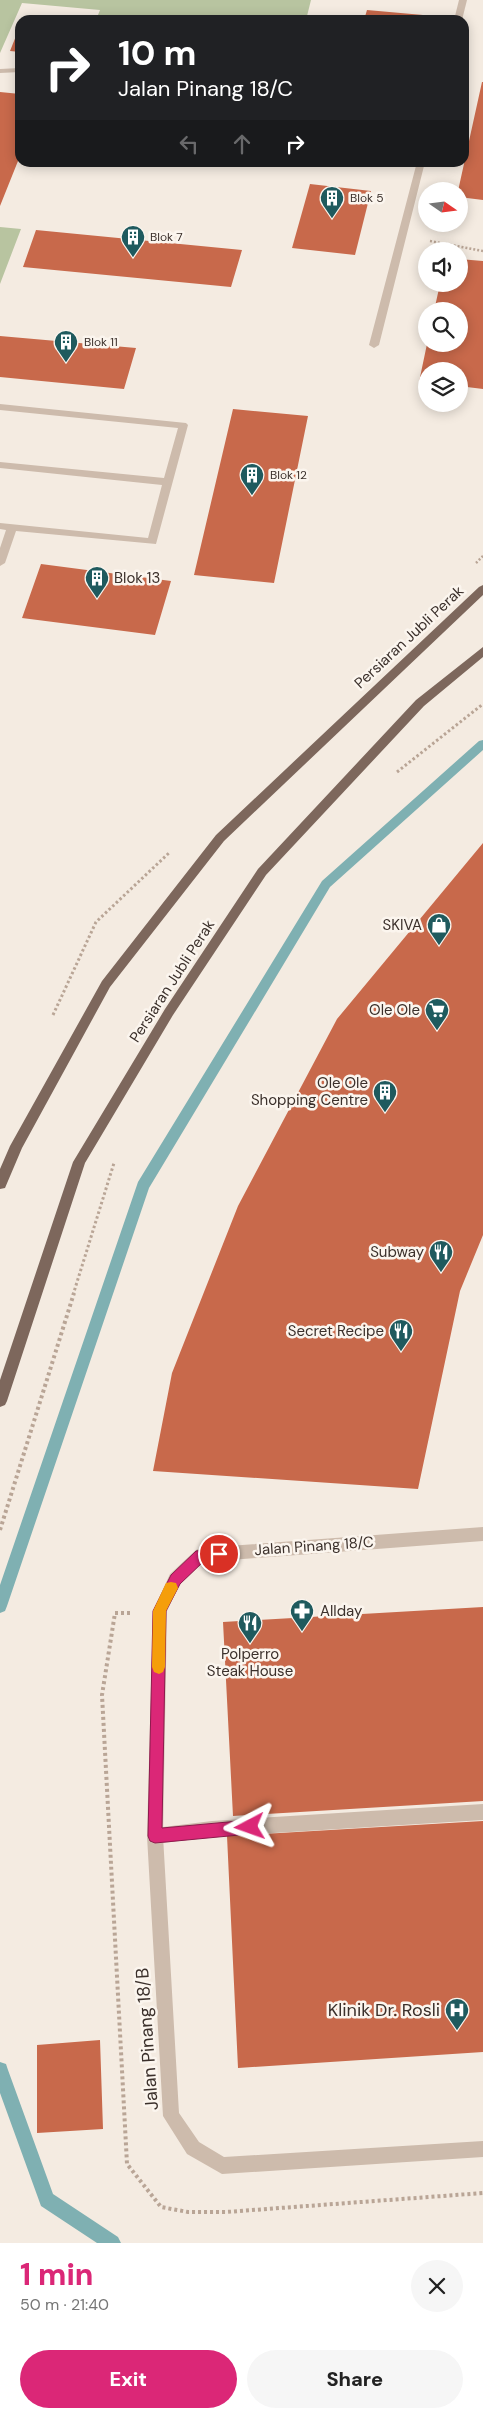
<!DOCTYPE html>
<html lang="en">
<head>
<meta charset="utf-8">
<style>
  :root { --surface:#fff; --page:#f6f6f6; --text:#222; --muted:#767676; --accent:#db2777 }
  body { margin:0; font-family:"DM Sans",sans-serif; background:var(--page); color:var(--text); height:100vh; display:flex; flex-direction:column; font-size:19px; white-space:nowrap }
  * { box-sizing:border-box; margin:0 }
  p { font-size:16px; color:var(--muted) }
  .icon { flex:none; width:28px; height:28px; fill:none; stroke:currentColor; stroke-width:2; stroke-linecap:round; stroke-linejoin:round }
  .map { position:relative; height:2243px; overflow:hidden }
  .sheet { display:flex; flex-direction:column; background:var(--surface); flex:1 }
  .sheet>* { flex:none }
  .guide { position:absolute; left:15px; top:15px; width:454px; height:152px; border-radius:15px; box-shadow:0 2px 12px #0003; background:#202124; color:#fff; overflow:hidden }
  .needle { width:32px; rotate:104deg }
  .tools { position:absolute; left:418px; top:182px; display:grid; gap:10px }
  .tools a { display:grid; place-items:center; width:50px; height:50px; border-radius:50%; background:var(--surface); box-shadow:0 2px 12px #0003; font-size:25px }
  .pin { position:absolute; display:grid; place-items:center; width:42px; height:42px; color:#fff; margin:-21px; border:2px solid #fff; border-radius:50%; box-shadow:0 1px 5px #0007 }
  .me { position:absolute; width:55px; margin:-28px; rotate:266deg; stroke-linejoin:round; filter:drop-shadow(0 0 4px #0008) }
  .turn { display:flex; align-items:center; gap:18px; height:105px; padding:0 20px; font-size:22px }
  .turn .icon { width:65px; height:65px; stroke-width:2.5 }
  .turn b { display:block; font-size:35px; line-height:42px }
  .lanes { display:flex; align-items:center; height:48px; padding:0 20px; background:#0003; justify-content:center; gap:25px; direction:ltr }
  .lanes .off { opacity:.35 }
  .round { display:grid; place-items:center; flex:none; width:52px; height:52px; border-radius:26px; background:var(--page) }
  .summary { display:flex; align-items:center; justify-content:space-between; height:85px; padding:0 20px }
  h1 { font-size:30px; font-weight:800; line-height:38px; color:var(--accent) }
  .button { display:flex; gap:10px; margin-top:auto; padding:10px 20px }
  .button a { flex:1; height:58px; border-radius:30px; background:var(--accent); color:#fff; font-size:20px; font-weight:800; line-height:58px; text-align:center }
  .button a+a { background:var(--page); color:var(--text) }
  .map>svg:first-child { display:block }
  .green { fill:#b8c4a0 }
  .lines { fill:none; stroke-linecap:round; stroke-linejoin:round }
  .stream { fill:#7fb0b2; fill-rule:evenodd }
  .building { fill:#c8694b }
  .path-far2 { stroke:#b9a596; stroke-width:2.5; stroke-dasharray:2 2; stroke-linecap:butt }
  .path-far1 { stroke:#b9a596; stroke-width:3; stroke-dasharray:2.5 2.5; stroke-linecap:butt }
  .path { stroke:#b9a596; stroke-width:4; stroke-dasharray:3 3; stroke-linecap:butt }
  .lane { fill:#cdbbac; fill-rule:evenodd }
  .street { fill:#cdbbac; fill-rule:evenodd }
  .primary { fill:#7d675c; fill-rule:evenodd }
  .route { fill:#db2777; stroke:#8e194d }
  .slow { fill:#f59e0b }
  .labels { text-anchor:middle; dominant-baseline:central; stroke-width:5; stroke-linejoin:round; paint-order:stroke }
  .far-poi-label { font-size:12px; fill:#3b302b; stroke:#fbf5ee; text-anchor:start }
  .poi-label { font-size:15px; fill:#3b302b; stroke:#fbf5ee; text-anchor:end }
  .street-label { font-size:15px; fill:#3b302b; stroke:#fbf5ee }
  .near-poi-label { font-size:18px; fill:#3b302b; stroke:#fbf5ee; text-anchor:end }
  .near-street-label { font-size:18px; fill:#3b302b; stroke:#fbf5ee }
</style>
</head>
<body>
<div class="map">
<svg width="483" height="2243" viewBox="0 0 483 2243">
  <rect width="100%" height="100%" fill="#f4ebe1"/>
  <!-- green -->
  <path class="green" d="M0,0H311L306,20H96L100,10L22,3L0,53Z
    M0,227L21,229L0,284Z"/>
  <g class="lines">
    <!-- stream -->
    <path class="stream" d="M483,740V750L330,887L149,1188L7,1606L5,1611L0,1613V1585L138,1182L322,881L479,741Z
      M0,2062L6,2064L8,2070L53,2194L118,2237L121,2243H97L41,2206L0,2093Z"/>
  </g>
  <!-- building -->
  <path class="building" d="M367,10L423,15L421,20H364Z
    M20,26V52L10,51Z
    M482,82H483V200L459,197L458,191Z
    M0,92L20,94V156L0,206Z
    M310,184L371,191L355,255L292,248Z
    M36,230L242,250L231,287L23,267Z
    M459,259L483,261V389L459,386V371H426V383L419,382L427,344H459V311H434L440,284H459Z
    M0,336L136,348L124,389L0,377Z
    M233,409L308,416L274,583L194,575Z
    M41,564L171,581L155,635L22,618Z
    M483,843V1235L460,1291L418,1489L153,1471L172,1373L238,1206L337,1019Z
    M483,1607V1801L233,1816L223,1622Z
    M483,1821V2052L238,2068L227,1836Z
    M100,2040L103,2129L37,2133V2045Z"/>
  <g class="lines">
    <!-- path-far2 -->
    <path class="path-far2" d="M430,241L483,251
      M476,563L483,556"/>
    <!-- path-far1 -->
    <path class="path-far1" d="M397,772L483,704
      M53,1015L96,922L170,852
      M73,1295L114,1163"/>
    <!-- path -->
    <path class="path" d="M0,1530L74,1293
      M130,1613H115L102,1695L127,2164L161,2207L188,2212H226L483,2193"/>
    <!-- lane -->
    <path class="lane" d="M459,0H467L462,20H454Z
      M20,68V72L0,73V69Z
      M417,162H425L379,345L374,348L369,345Z
      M0,404L186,423L188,425L156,544L16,531L5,563L0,566V548L6,530L0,529V523L148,538L162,485L0,468V462L164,478L178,428L0,410Z
      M483,1804V1820L212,1837L155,1844L150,1841L147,1836L150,1831L155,1828L212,1821Z"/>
    <!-- street -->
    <path class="street" d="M483,1527V1541L204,1562L180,1584L167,1611L163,1836L179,2113L199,2142L224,2157L483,2141V2157L222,2174L187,2154L163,2116L147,1836L153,1611L170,1574L196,1550L201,1548Z"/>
    <!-- primary -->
    <path class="primary" d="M483,585V595L224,841L110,987L22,1148L5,1188L0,1189V1169L10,1146L102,981L216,835L479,587Z
      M483,647V657L424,706L266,875L173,1015L85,1163L7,1401L5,1405L0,1407V1380L73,1162L165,1009L258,869L416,700Z"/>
  </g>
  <!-- route -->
  <path class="route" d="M219,1548L223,1549L225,1554L223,1558L204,1561L180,1584L166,1611L162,1828L250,1820L255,1822L258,1827L255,1832L250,1834L155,1843L150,1841L148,1836L153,1611L171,1575L196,1551Z"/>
  <!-- slow -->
  <path class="slow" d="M171,1582L176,1583L178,1588L166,1611L165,1667L163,1672L159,1674L154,1672L152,1667L153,1611L166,1583Z"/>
  <!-- icons -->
  <defs>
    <g id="building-pin" transform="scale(1.25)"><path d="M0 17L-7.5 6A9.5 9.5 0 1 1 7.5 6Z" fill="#1f5a5e" stroke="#fbf5ee"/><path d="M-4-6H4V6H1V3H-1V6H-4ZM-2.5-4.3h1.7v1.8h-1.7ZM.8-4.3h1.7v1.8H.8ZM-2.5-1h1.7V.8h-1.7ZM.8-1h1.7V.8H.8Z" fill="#fff"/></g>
    <g id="shop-pin" transform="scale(1.25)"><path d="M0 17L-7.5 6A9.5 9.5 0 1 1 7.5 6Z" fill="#1f5a5e" stroke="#fbf5ee"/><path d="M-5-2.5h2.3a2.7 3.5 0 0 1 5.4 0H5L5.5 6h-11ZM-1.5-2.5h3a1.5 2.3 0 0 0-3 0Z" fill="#fff"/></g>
    <g id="supermarket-pin" transform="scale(1.25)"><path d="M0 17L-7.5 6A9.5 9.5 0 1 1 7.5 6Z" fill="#1f5a5e" stroke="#fbf5ee"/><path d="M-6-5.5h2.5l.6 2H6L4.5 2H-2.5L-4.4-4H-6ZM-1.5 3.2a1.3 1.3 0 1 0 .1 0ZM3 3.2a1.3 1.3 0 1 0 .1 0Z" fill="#fff"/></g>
    <g id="restaurant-pin" transform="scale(1.25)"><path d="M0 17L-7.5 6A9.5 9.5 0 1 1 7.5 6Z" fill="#1f5a5e" stroke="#fbf5ee"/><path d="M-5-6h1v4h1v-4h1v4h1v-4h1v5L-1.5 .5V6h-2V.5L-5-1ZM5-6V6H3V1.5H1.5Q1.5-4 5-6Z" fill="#fff"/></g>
    <g id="pharmacy-pin" transform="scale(1.25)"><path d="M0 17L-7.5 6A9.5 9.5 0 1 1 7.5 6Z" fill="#1f5a5e" stroke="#fbf5ee"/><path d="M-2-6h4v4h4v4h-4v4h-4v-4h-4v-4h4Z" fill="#fff"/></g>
    <g id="hospital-pin" transform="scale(1.25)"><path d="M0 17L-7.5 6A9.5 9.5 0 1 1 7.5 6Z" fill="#1f5a5e" stroke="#fbf5ee"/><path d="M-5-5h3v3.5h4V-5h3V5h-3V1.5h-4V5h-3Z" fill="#fff"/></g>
  </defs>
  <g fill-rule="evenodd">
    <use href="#building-pin" x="332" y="198"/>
    <use href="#building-pin" x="133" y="237"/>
    <use href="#building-pin" x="66" y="342"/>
    <use href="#building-pin" x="252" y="475"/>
    <use href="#building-pin" x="97" y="578"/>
    <use href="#shop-pin" x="439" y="925"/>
    <use href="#supermarket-pin" x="437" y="1010"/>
    <use href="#building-pin" x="385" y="1092"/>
    <use href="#restaurant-pin" x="441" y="1252"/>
    <use href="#restaurant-pin" x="401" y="1331"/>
    <use href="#pharmacy-pin" x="302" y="1611"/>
    <use href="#restaurant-pin" x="250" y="1623"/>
    <use href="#hospital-pin" x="457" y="2010"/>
  </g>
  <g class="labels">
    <!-- far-poi labels -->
    <g class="far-poi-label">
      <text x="350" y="198">Blok 5</text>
      <text x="150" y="237">Blok 7</text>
      <text x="84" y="342">Blok 11</text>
      <text x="270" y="475">Blok 12</text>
    </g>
    <!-- poi labels -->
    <g class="poi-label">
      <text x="114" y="578" text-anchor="start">Blok 13</text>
      <text x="422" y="925">SKIVA</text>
      <text x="420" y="1010">Ole Ole</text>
      <text x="368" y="1083">Ole Ole<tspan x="368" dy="17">Shopping Centre</tspan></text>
      <text x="424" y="1252">Subway</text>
      <text x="384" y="1331">Secret Recipe</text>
      <text x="320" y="1611" text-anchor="start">Allday</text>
      <text x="250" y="1654" text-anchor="middle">Polperro<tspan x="250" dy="17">Steak House</tspan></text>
    </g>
    <!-- street labels -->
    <g class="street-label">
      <text transform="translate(409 637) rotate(-43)">Persiaran Jubli Perak</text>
      <text transform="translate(172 981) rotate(-57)">Persiaran Jubli Perak</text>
      <text transform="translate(314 1546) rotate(-4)">Jalan Pinang 18/C</text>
    </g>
    <!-- near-poi labels -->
    <g class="near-poi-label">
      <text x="440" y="2010">Klinik Dr. Rosli</text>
    </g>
    <!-- near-street labels -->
    <g class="near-street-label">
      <text transform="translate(147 2039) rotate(-94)">Jalan Pinang 18/B</text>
    </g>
  </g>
</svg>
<div class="tools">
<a><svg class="needle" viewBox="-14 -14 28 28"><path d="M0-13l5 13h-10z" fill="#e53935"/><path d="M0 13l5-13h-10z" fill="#767676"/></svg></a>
<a><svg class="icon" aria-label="sound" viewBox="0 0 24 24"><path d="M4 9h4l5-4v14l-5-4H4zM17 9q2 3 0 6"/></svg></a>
<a><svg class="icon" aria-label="search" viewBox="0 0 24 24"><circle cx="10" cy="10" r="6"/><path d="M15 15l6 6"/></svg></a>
<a><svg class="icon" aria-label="layers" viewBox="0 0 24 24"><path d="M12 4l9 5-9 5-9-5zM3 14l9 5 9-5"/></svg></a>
</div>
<div class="pin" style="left:219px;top:1554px;background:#d93025"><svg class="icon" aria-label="arrive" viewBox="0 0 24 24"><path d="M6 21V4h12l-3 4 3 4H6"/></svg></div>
<svg class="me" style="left:250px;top:1827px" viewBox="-20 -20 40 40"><path d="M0-17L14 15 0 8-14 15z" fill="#db2777" stroke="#fff" stroke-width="4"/></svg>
<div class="guide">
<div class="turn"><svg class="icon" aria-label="right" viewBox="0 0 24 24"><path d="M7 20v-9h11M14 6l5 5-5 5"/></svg><div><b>10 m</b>Jalan Pinang 18/C</div></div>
<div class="lanes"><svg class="icon off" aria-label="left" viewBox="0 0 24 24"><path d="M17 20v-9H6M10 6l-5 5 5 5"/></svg><svg class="icon off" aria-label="ahead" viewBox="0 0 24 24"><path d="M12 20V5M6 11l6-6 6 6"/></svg><svg class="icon" aria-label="right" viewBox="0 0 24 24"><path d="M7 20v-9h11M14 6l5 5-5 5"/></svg></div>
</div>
</div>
<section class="sheet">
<div class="summary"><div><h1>1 min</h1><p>50 m · 21:40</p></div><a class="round"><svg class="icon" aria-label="close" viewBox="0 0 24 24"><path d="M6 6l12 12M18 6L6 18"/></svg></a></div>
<div class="button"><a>Exit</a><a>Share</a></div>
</section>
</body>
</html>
